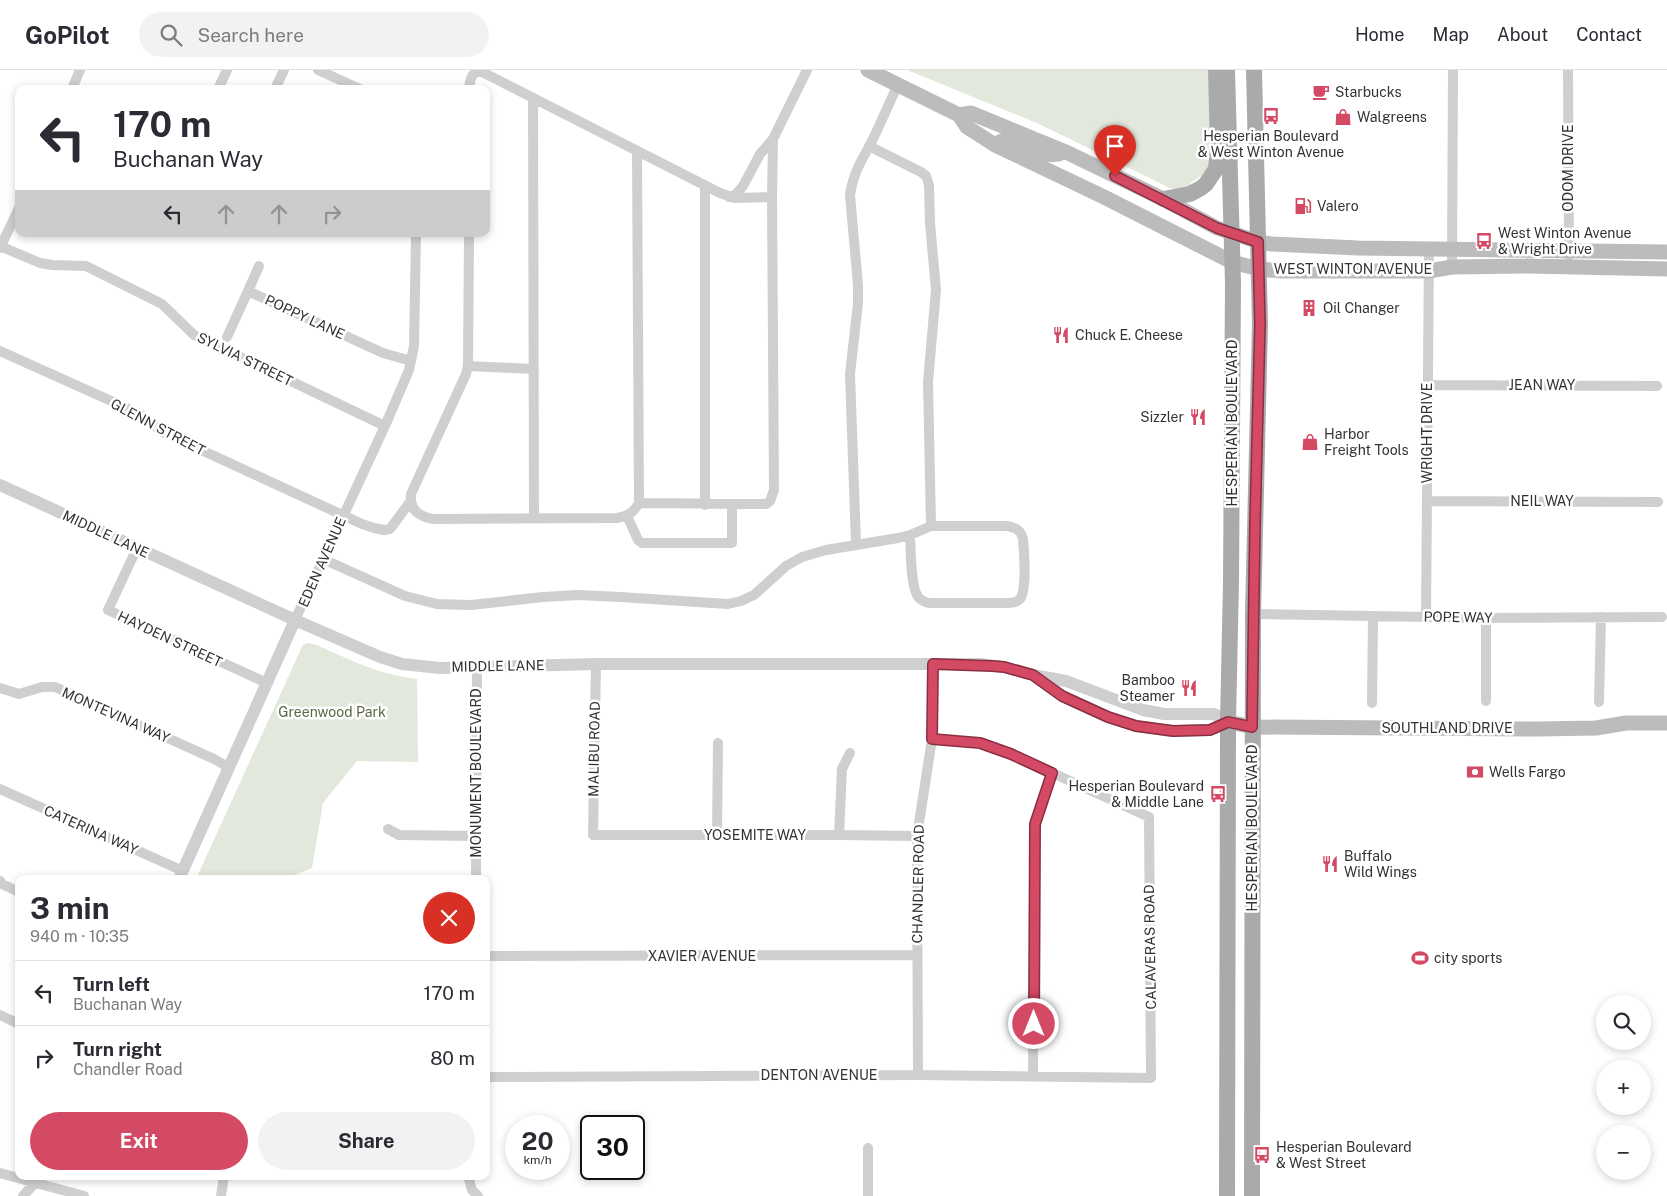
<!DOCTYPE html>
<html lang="en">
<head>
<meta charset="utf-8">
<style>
  :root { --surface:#fff; --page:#f2f2f3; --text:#2b2b33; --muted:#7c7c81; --line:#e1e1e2; --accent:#d44963 }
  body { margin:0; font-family:"Public Sans",sans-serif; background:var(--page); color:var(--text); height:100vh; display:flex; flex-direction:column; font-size:19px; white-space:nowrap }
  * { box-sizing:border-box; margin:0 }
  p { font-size:16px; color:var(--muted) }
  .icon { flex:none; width:28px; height:28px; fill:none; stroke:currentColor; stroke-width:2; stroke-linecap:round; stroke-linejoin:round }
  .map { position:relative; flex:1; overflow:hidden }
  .sheet { position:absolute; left:15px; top:805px; width:475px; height:305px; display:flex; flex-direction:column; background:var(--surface); border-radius:10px; box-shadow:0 2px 8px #0003 }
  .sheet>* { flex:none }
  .guide { position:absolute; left:15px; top:15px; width:475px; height:152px; border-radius:10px; box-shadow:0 2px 8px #0003; background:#fff; color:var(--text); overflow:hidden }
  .fabs { position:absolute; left:1596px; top:925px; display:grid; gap:10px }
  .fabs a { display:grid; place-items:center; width:55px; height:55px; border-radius:50%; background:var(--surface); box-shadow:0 2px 8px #0003; font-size:25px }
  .speed { position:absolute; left:505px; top:1045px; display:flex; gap:10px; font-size:25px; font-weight:700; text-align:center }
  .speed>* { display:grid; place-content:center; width:65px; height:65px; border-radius:50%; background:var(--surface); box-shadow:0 2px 8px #0003; line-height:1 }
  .speed small { font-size:12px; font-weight:400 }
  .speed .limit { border:2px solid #111; border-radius:8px; background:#fff; color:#111 }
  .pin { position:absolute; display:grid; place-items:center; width:42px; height:42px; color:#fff; margin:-51px -21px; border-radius:50% 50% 50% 0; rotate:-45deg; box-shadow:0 0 5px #0007 }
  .pin .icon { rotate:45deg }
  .me { position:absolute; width:55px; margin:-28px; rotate:0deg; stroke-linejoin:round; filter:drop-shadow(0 0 4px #0008) }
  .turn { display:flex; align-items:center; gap:18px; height:105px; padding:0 15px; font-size:22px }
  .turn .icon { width:65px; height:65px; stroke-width:2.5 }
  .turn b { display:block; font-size:35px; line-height:42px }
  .lanes { display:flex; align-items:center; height:48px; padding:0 15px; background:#0003; justify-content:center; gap:25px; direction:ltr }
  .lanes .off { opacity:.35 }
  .round { display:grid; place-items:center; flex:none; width:52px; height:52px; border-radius:26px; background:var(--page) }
  .summary { display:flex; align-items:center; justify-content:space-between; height:85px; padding:0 15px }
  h1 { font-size:30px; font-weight:700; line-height:38px }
  .primary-button { display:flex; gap:10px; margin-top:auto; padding:10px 15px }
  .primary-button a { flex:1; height:58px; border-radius:30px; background:var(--accent); color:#fff; font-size:20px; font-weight:700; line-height:58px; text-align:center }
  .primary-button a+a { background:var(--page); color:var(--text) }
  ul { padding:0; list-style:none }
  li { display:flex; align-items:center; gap:15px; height:65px; padding:0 15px; border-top:1px solid var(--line) }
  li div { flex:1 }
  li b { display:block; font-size:19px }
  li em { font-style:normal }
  header { display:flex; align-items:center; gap:30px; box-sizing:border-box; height:70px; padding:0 25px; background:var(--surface); border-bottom:1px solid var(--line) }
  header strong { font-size:24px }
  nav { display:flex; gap:28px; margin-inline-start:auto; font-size:18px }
  .search { width:350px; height:45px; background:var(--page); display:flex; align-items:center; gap:12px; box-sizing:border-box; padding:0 18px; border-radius:28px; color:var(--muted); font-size:19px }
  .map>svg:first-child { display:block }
  .green { fill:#e3e8dc }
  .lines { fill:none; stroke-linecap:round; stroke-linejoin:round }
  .minor { stroke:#cfcfcf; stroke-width:10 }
  .tertiary { stroke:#cfcfcf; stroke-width:12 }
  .secondary { stroke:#bcbcbc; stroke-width:15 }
  .primary { stroke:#aaa; stroke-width:16 }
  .route-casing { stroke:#8a2f40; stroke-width:12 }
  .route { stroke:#d44963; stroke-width:9 }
  .labels { text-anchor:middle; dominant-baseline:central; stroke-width:5; stroke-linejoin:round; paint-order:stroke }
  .poi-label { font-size:14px; fill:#323232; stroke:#fff; text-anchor:start }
  .street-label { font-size:14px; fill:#323232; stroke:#fff }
  .park-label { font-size:14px; fill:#5a6a43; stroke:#fff }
</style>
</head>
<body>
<header>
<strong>GoPilot</strong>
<div class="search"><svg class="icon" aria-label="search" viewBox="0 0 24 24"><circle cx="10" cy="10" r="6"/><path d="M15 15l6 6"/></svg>Search here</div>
<nav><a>Home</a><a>Map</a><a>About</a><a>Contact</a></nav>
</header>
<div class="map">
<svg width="1667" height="1126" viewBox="0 0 1667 1126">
  <rect width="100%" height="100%" fill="#fff"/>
  <!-- green -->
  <path class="green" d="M907,0H1211L1210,94L1203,105L1190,113L1191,117L1176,119L1170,118L1037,53Z
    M308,573L317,575C350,590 380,605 417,609L418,692L357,691L323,733L312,798L285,809H196L301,579L303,575Z"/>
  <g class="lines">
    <!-- minor -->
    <path class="minor" d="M318,0L360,19
      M1568,0L1569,186
      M72,19L80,0
      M218,19L227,0
      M275,19L284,0
      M469,19C470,11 470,5 478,1L484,3L720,123L735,128L772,127
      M533,28L534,448
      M869,76L921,102L926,106L929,115L930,153L936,220L928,312L931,456
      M637,81L639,433
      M729,127L735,125L743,116L760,84L773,69L807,0
      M469,164L468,296L466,304L411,424C409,440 419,447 434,449L617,448C628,446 633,443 639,433L766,434L770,431L774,420L772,127L773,69
      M0,176L40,193L52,195L86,196L162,234L194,265L385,356
      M0,178L19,138
      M1452,197L1453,0
      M248,221L259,196
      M227,267L248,221L383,283L411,291
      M0,281L138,343L161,361L173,367L362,454L374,458L384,460L390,459L410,432
      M468,296L534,299
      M1428,315L1657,316
      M1427,431L1658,432
      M705,435V115
      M627,446L638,470L642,473H732V435
      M856,474L850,304L858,233V215L850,125C853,104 860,93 870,75C880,55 888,35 898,15
      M137,478L108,540L267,613
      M323,489L405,526L437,534L471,535L543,527L578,525L620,527L728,534L741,531L754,525L786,496L802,487L826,480L898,468L910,465L931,456H1007C1015,457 1021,460 1023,469C1024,480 1027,520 1020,529C1017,532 1013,533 1009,533H929C925,532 922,531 919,528C910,519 911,478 910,465
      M1253,544L1486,548L1662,547
      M1426,547L1429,179
      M295,550L385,356L409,300L414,276L416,164
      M596,594L593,765H839L917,766
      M0,618L19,624L42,617H55L214,689L228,697
      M1486,631V548
      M1599,632L1601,547
      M1372,633L1373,546
      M0,719L183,801
      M388,759L399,765L476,766
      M717,765L718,673
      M839,765L842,699L850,683
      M476,809L477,597
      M0,811L2,814L19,822
      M486,886L917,885
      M0,945L19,954
      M918,1005L917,766L932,669L933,594
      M1033,1006L1035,754L1052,703
      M486,1007L918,1005L1151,1008L1149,747L1011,684L980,673L932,669
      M868,1078V1126
      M0,1103L84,1126
      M468,1106L472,1120L478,1126
      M23,1126L35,1113
      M221,1126L224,1106"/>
    <!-- tertiary -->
    <path class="tertiary" d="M0,415L295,550L380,587L402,594L440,598L596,594H979L1004,597L1033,605L1066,611L1143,640L1164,644H1214L1228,652
      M1035,607L1063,626L1108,647L1136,656L1173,661L1210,660L1228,652
      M179,809L295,550
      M35,1113L40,1106"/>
    <!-- secondary -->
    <path class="secondary" d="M868,0L959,45L967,57L995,75L1104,127L1232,192L1259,199L1282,201H1429L1452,197L1529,196L1667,199
      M959,45L971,43L1068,83L1163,129L1217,158L1259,172L1272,174L1358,178L1667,182
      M995,75C999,72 1004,69 1010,70C1028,72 1039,88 1059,84
      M1228,652L1253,657L1538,659L1596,658L1626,653H1667"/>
    <!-- primary -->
    <path class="primary" d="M1227,0L1233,213L1231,512L1228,652L1227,1126
      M1163,129L1190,124L1201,118L1206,114L1216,99L1218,78L1216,0
      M1252,1126L1253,544L1260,254L1254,0"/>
  </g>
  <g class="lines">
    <!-- route casing -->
    <g class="route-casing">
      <path id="route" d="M1034,954L1035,754L1052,703L1011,684L980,673L932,669L933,594L992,596L1004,597L1033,605L1062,626L1108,647L1136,656L1173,661L1210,660L1228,652L1252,657L1255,454L1260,254L1258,172L1217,158L1115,106"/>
    </g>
    <!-- route -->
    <use href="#route" class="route"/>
  </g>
  <!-- icons -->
  <defs>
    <g id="cafe-bare" transform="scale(1.35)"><path d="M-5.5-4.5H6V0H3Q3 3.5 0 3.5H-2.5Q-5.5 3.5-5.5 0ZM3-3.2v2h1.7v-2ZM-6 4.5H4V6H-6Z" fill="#d44963" stroke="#fff" stroke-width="2.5" paint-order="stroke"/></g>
    <g id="bus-bare" transform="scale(1.35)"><path d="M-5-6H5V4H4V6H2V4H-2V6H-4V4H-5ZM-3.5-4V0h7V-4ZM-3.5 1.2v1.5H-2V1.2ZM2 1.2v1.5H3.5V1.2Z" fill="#d44963" stroke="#fff" stroke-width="2.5" paint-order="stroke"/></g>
    <g id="shop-bare" transform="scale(1.35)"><path d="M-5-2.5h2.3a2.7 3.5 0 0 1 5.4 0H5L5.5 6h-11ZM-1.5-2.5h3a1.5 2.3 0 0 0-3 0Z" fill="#d44963" stroke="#fff" stroke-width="2.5" paint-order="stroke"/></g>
    <g id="fuel-bare" transform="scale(1.35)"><path d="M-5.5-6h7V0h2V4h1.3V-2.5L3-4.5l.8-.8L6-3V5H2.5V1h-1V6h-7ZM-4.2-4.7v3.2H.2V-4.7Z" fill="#d44963" stroke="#fff" stroke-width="2.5" paint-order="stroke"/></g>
    <g id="building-bare" transform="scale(1.35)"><path d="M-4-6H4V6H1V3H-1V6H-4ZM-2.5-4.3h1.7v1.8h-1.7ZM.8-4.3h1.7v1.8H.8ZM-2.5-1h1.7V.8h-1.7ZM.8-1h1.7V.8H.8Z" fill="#d44963" stroke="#fff" stroke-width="2.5" paint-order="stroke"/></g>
    <g id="restaurant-bare" transform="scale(1.35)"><path d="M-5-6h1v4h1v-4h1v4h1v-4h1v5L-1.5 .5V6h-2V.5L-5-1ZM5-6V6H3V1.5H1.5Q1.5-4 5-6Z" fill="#d44963" stroke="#fff" stroke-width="2.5" paint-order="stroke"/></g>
    <g id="bank-bare" transform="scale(1.35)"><path d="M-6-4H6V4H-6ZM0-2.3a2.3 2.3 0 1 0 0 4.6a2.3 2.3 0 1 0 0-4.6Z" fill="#d44963" stroke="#fff" stroke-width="2.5" paint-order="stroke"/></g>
    <g id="stadium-bare" transform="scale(1.35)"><path d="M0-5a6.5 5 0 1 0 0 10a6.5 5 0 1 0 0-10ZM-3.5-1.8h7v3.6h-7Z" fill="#d44963" stroke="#fff" stroke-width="2.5" paint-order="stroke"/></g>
  </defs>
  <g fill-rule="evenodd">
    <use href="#cafe-bare" x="1321" y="22"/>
    <use href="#bus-bare" x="1271" y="46"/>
    <use href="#shop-bare" x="1343" y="47"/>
    <use href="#fuel-bare" x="1303" y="136"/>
    <use href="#bus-bare" x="1484" y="171"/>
    <use href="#building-bare" x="1309" y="238"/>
    <use href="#restaurant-bare" x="1061" y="265"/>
    <use href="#restaurant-bare" x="1198" y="347"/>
    <use href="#shop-bare" x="1310" y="372"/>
    <use href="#restaurant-bare" x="1189" y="618"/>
    <use href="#bank-bare" x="1475" y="702"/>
    <use href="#bus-bare" x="1218" y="724"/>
    <use href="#restaurant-bare" x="1330" y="794"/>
    <use href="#stadium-bare" x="1420" y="888"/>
    <use href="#bus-bare" x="1262" y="1085"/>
  </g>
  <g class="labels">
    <!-- poi labels -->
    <g class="poi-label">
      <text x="1335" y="22">Starbucks</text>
      <text x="1357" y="47">Walgreens</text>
      <text x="1271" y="66" text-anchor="middle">Hesperian Boulevard<tspan x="1271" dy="16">&amp; West Winton Avenue</tspan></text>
      <text x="1317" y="136">Valero</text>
      <text x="1498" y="163">West Winton Avenue<tspan x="1498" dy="16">&amp; Wright Drive</tspan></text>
      <text x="1323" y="238">Oil Changer</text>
      <text x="1075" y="265">Chuck E. Cheese</text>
      <text x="1184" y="347" text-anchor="end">Sizzler</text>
      <text x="1324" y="364">Harbor<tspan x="1324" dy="16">Freight Tools</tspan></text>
      <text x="1175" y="610" text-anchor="end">Bamboo<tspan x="1175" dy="16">Steamer</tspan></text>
      <text x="1489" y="702">Wells Fargo</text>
      <text x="1204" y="716" text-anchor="end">Hesperian Boulevard<tspan x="1204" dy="16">&amp; Middle Lane</tspan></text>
      <text x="1344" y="786">Buffalo<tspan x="1344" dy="16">Wild Wings</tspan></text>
      <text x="1434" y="888">city sports</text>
      <text x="1276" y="1077">Hesperian Boulevard<tspan x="1276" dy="16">&amp; West Street</tspan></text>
    </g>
    <!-- street labels -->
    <g class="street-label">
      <text transform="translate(1568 98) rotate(-90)">ODOM DRIVE</text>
      <text x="1353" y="199">WEST WINTON AVENUE</text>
      <text transform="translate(305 247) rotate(25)">POPPY LANE</text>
      <text transform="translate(245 289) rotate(26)">SYLVIA STREET</text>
      <text x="1542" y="315">JEAN WAY</text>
      <text transform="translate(1232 353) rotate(-90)">HESPERIAN BOULEVARD</text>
      <text transform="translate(158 357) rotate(28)">GLENN STREET</text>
      <text transform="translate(1427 363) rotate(-90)">WRIGHT DRIVE</text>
      <text x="1542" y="431">NEIL WAY</text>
      <text transform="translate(106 464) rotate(25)">MIDDLE LANE</text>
      <text transform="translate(322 492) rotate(-66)">EDEN AVENUE</text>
      <text transform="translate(1458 547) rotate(1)">POPE WAY</text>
      <text transform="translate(170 569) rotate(25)">HAYDEN STREET</text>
      <text transform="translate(498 596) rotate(-1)">MIDDLE LANE</text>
      <text transform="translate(116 645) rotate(24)">MONTEVINA WAY</text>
      <text x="1447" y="658">SOUTHLAND DRIVE</text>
      <text transform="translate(594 679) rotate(-89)">MALIBU ROAD</text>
      <text transform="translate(476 703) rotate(-90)">MONUMENT BOULEVARD</text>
      <text transform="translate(1252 758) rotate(-90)">HESPERIAN BOULEVARD</text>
      <text transform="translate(91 760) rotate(24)">CATERINA WAY</text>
      <text x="755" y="765">YOSEMITE WAY</text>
      <text transform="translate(918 814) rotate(-89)">CHANDLER ROAD</text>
      <text transform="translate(1150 877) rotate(-91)">CALAVERAS ROAD</text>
      <text x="702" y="886">XAVIER AVENUE</text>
      <text x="819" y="1005">DENTON AVENUE</text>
    </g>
    <!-- park labels -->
    <g class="park-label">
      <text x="332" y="642">Greenwood Park</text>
    </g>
  </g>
</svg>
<div class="fabs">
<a><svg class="icon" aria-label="search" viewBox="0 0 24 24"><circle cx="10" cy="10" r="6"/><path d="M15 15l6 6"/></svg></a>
<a>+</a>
<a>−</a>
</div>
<div class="speed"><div>20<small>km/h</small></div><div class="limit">30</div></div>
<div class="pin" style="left:1115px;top:106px;background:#d93025"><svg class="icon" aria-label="arrive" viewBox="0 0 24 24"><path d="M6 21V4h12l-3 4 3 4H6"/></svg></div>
<svg class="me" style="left:1034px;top:954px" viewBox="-20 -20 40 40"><circle r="17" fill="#d44963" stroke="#fff" stroke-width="3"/><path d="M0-11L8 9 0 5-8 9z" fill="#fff"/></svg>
<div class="guide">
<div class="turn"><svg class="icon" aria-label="left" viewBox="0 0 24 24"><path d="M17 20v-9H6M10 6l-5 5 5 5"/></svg><div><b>170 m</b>Buchanan Way</div></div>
<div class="lanes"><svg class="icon" aria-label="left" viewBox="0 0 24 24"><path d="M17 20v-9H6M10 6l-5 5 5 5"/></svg><svg class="icon off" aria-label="ahead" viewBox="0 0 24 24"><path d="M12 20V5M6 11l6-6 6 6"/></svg><svg class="icon off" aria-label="ahead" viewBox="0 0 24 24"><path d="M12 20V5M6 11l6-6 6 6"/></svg><svg class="icon off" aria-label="right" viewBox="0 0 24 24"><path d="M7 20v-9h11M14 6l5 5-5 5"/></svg></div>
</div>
<section class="sheet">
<div class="summary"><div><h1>3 min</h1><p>940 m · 10:35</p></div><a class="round" style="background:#d93025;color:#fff"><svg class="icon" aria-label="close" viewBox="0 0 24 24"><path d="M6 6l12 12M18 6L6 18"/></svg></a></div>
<ul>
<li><svg class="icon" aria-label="left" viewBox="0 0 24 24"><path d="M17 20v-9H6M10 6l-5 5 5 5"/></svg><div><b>Turn left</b><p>Buchanan Way</p></div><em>170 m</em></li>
<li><svg class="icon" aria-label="right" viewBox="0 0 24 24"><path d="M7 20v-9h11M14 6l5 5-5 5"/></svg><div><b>Turn right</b><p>Chandler Road</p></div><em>80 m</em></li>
</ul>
<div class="primary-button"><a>Exit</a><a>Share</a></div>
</section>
</div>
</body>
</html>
